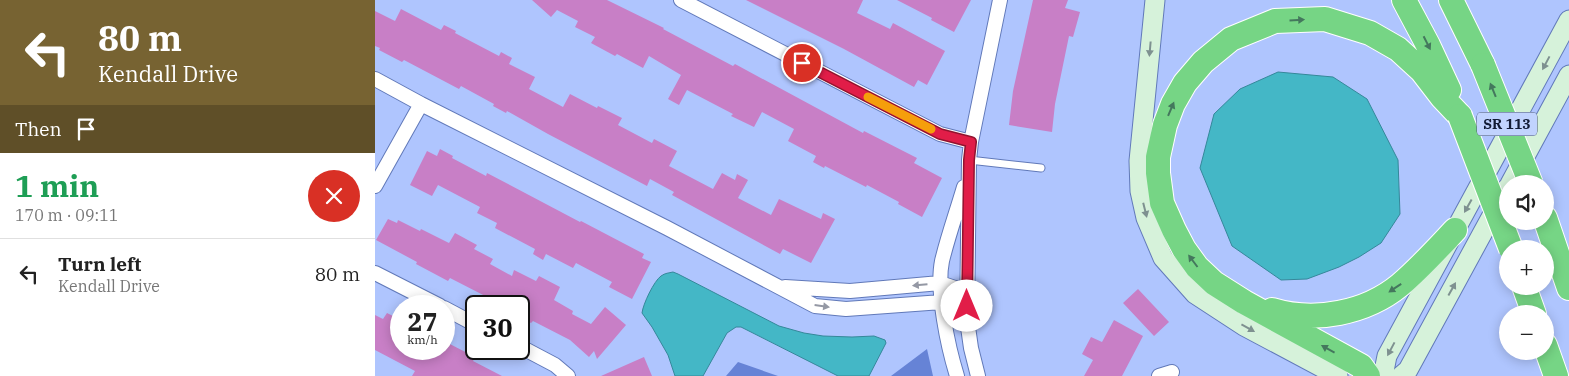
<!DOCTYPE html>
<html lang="en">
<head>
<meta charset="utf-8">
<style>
  :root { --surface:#fff; --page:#f6f6f6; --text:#222; --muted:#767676; --line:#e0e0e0 }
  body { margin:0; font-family:"IBM Plex Serif",serif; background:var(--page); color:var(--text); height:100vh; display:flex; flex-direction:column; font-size:19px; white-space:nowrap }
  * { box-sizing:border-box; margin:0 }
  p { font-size:16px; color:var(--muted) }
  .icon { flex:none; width:28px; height:28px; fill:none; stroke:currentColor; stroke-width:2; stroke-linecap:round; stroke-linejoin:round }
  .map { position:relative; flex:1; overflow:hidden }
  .sheet { display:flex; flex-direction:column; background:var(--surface); width:375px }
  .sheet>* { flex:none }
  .hud { background:#776332; color:#fff; overflow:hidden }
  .buttons { position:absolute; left:1124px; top:175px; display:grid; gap:10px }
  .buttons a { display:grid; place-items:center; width:55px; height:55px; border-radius:50%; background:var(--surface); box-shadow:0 2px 12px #0003; font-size:25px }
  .speed { position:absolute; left:15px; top:295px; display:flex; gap:10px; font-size:25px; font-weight:700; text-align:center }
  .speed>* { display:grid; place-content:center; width:65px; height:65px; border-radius:50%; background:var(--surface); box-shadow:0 2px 12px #0003; line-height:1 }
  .speed small { font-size:12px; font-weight:400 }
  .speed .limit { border:2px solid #111; border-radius:8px; background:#fff; color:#111 }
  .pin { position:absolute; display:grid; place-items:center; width:42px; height:42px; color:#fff; margin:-21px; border:2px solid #fff; border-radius:50%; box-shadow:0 1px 5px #0007 }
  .me { position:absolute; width:55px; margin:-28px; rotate:0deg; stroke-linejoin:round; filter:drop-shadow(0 0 4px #0008) }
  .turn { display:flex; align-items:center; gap:18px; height:105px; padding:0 15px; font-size:22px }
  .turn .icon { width:65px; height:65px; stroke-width:2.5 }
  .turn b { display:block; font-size:35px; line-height:42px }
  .then { display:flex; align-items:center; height:48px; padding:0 15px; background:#0003; gap:10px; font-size:19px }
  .round { display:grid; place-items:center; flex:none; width:52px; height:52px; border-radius:26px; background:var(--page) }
  .summary { display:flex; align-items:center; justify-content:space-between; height:85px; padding:0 15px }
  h1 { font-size:30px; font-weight:700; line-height:38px; color:#1e9e55 }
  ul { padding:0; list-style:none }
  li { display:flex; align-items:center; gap:15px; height:70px; padding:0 15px; border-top:1px solid var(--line) }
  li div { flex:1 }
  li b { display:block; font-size:19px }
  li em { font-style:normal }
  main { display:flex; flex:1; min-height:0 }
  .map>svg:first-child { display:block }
  .forest { fill:#6683d6 }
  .water { fill:#44b7c6; stroke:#35889a }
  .building { fill:#c87fc6 }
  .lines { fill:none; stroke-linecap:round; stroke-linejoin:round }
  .lane-casing { stroke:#6179b9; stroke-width:9 }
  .street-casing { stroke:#6179b9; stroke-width:16 }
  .secondary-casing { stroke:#6179b9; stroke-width:21 }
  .highway-casing { stroke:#fff; stroke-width:26 }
  .lane { stroke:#fff; stroke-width:7 }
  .street { stroke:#fff; stroke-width:14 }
  .secondary { stroke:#d6f2da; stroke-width:19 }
  .highway { stroke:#76d585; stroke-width:24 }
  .highway-bridge-casing { stroke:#fff; stroke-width:26; stroke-linecap:butt }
  .highway-bridge { stroke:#76d585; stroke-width:24 }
  .oneway { fill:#44785d }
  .oneway2 { fill:#7e9190 }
  .oneway3 { fill:#9498a4 }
  .route-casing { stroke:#92132f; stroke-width:12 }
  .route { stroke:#e11d48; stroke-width:9 }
  .slow { stroke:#f59e0b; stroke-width:9 }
  .labels { text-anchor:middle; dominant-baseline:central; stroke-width:4.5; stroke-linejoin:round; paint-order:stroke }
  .shield { fill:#c1d3fe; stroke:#465271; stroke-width:1 }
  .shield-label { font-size:14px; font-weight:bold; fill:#121b35 }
</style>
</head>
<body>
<main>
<section class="sheet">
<div class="hud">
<div class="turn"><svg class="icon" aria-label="left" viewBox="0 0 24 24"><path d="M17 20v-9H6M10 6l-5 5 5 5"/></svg><div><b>80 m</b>Kendall Drive</div></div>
<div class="then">Then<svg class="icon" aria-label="arrive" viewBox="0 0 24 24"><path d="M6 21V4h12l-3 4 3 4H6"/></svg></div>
</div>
<div class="summary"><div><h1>1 min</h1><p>170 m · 09:11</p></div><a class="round" style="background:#d93025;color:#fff"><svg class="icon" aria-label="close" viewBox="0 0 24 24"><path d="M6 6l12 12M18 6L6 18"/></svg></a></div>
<ul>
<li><svg class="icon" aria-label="left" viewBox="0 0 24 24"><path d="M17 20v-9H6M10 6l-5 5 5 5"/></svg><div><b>Turn left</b><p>Kendall Drive</p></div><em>80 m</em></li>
</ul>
</section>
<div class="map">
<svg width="1194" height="376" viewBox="0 0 1194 376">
  <rect width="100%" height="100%" fill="#afc5fe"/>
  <!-- forest -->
  <path class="forest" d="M552,349L558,376H516Z
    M363,362L403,376H351Z"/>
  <!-- water -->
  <path class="water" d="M903,72L958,77L992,99L1023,160L1025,214L1006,243L984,257L964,267L932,279L906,280L857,246L825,168L839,114L865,89Z
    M298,272L303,274L404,326L429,333L448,336L477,337L499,336L510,340L511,343L494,376H463L366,327H361L352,333L328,376H300L293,355L277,327L267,313C268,304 279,281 286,276C290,273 294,273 298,272Z"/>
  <!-- building -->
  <path class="building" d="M157,0H232L289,28L288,29L358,66L360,64L488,133L489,131L542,158L539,163L567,178L547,217L523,204L524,202L492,185L491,187L450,166L449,168L438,162L441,156L413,141L419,129L387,112L379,127L356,116L358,114L312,90L304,105L293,99L306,75L274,56L268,68L242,54L240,56L216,43L220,37L200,27L203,21L182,10L176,17Z
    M371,0H488L482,13L515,29L518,23L570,51L552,85L543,80L539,87L469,49Z
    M522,0H596L579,32L556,20L557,18Z
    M658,0H693L690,8L705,12L698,37L694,36L680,104L677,132L634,125L638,91Z
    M26,9L66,30L69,25L81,31L80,33L124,56L126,52L137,58L134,64L160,77L154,89L188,107L195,94L222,108L223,106L247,118L243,125L277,143L279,139L302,151L294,166L338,189L347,173L360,180L362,174L373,180L363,198L396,215L404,199L446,219L448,213L460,219L436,263L408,249L405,254L297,195L299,192L275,179L272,186L173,134L132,111L131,113L118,106L119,104L86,86L84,89L29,60L27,62L4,50L5,48L0,46V11L20,21Z
    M65,149L78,156L77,158L111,176L112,173L205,222L206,221L269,254L267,258L276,262L257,299L234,287L237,282L201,263L198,268L171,254L168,260L158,254L160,249L120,228L122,223L102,213L105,207L63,185L57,196L35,185L52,151L62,156Z
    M13,219L22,223L23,220L45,231L46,229L74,243L80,233L102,245L99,249L118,259L115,264L137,276L139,270L161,281L164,276L185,287L179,300L198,311L197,314L216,324L230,307L251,325L222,359L219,351L214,357L195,340L158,321L156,323L144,317V306H123L114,302L116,299L75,278L73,281L41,264L42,262L1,240Z
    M763,289L794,322L779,336L748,303Z
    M12,313L26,320V349H69V341L100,357L98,361L127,376H37L40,371L0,350V315L8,319Z
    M739,320L768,336L747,376H709L718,360L707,354L716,337L727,342Z
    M269,357L277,376H226Z"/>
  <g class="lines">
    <!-- lane casing -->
    <g class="lane-casing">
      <path id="lane" d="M594,160L666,168"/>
    </g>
    <!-- street casing -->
    <g class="street-casing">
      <path id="street" d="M306,0L565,134L596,142
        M0,79L46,104L292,228L440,306L471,309L567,302L592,292
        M0,186L46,104
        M0,273L65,306
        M410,287L475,291L565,283L592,292
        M69,308L101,325
        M144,346L180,365L193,376
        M582,376C573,347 561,291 567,261C573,236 582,211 589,187
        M603,376L596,348L592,320L594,160L596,142L625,0
        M784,376L797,372"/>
    </g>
    <!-- secondary casing -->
    <g class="secondary-casing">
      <path id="secondary" d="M780,0L764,161L765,191L771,218L788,258L820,294L869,326L963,376
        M1135,184L1194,75
        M1008,376L1012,356L1194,20
        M1026,376L1033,370L1132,188"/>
    </g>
    <!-- highway casing -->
    <g class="highway-casing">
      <path id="highway" d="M1029,0L1053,45L1074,90
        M1076,0L1108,65
        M1170,218L1194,288
        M1149,286L1159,314
        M897,310C940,323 991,313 1025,285C1045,268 1063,248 1080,230
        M1170,345L1181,376
        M993,376L986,366L869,302L839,283L822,267L809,249L799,230L787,203L783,173V157L790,125L798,104L810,83L828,62L856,39L900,21L950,19L995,33L1023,49L1047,71L1067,97L1085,116"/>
    </g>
    <!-- lane -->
    <use href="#lane" class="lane"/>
    <!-- street -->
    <use href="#street" class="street"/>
    <!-- secondary -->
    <use href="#secondary" class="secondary"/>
    <!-- highway -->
    <use href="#highway" class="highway"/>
    <!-- highway-bridge casing -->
    <g class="highway-bridge-casing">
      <path id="highway-bridge" d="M1108,65L1156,184
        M1085,116L1136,249"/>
    </g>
    <!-- highway-bridge -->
    <use href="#highway-bridge" class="highway-bridge"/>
  </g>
  <!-- one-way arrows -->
  <defs><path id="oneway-solid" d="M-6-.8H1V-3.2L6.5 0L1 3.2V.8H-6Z" transform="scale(1.25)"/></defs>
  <g class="oneway">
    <use href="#oneway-solid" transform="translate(922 20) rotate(-3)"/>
    <use href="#oneway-solid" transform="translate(1052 43) rotate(63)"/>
    <use href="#oneway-solid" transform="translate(1118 90) rotate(-112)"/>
    <use href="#oneway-solid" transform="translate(796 109) rotate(-67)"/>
    <use href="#oneway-solid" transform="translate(818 261) rotate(-127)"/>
    <use href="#oneway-solid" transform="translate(1020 288) rotate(146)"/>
    <use href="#oneway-solid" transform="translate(953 349) rotate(-151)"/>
  </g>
  <g class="oneway2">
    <use href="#oneway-solid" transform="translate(775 49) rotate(95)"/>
    <use href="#oneway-solid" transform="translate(1171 63) rotate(118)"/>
    <use href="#oneway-solid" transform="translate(1093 206) rotate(119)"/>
    <use href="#oneway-solid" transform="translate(770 210) rotate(76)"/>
    <use href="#oneway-solid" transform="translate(1077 289) rotate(-61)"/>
    <use href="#oneway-solid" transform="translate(873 328) rotate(29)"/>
    <use href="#oneway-solid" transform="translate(1016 349) rotate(118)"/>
  </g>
  <g class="oneway3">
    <use href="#oneway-solid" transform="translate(545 285) rotate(175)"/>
    <use href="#oneway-solid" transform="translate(447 306) rotate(8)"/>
  </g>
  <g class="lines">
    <!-- route casing -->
    <g class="route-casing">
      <path id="route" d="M427,63L565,134L596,142L594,160L592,306"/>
    </g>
    <!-- route -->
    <use href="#route" class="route"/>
    <!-- slow -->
    <path class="slow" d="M493,97L556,129"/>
  </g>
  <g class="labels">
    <!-- shield labels -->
    <rect class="shield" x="1102" y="112.5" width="60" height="23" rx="4"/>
    <g class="shield-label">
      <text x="1132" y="124">SR 113</text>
    </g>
  </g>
</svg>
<div class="buttons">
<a><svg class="icon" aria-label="sound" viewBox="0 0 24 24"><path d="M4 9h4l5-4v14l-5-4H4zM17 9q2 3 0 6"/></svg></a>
<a>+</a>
<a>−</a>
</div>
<div class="speed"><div>27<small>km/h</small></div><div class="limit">30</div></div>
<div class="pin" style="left:427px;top:63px;background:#d93025"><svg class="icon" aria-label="arrive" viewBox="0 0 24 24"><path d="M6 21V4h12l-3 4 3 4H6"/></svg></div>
<svg class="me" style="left:592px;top:306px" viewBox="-20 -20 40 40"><circle r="19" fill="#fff"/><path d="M0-13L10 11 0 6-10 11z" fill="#e11d48"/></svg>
</div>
</main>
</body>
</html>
